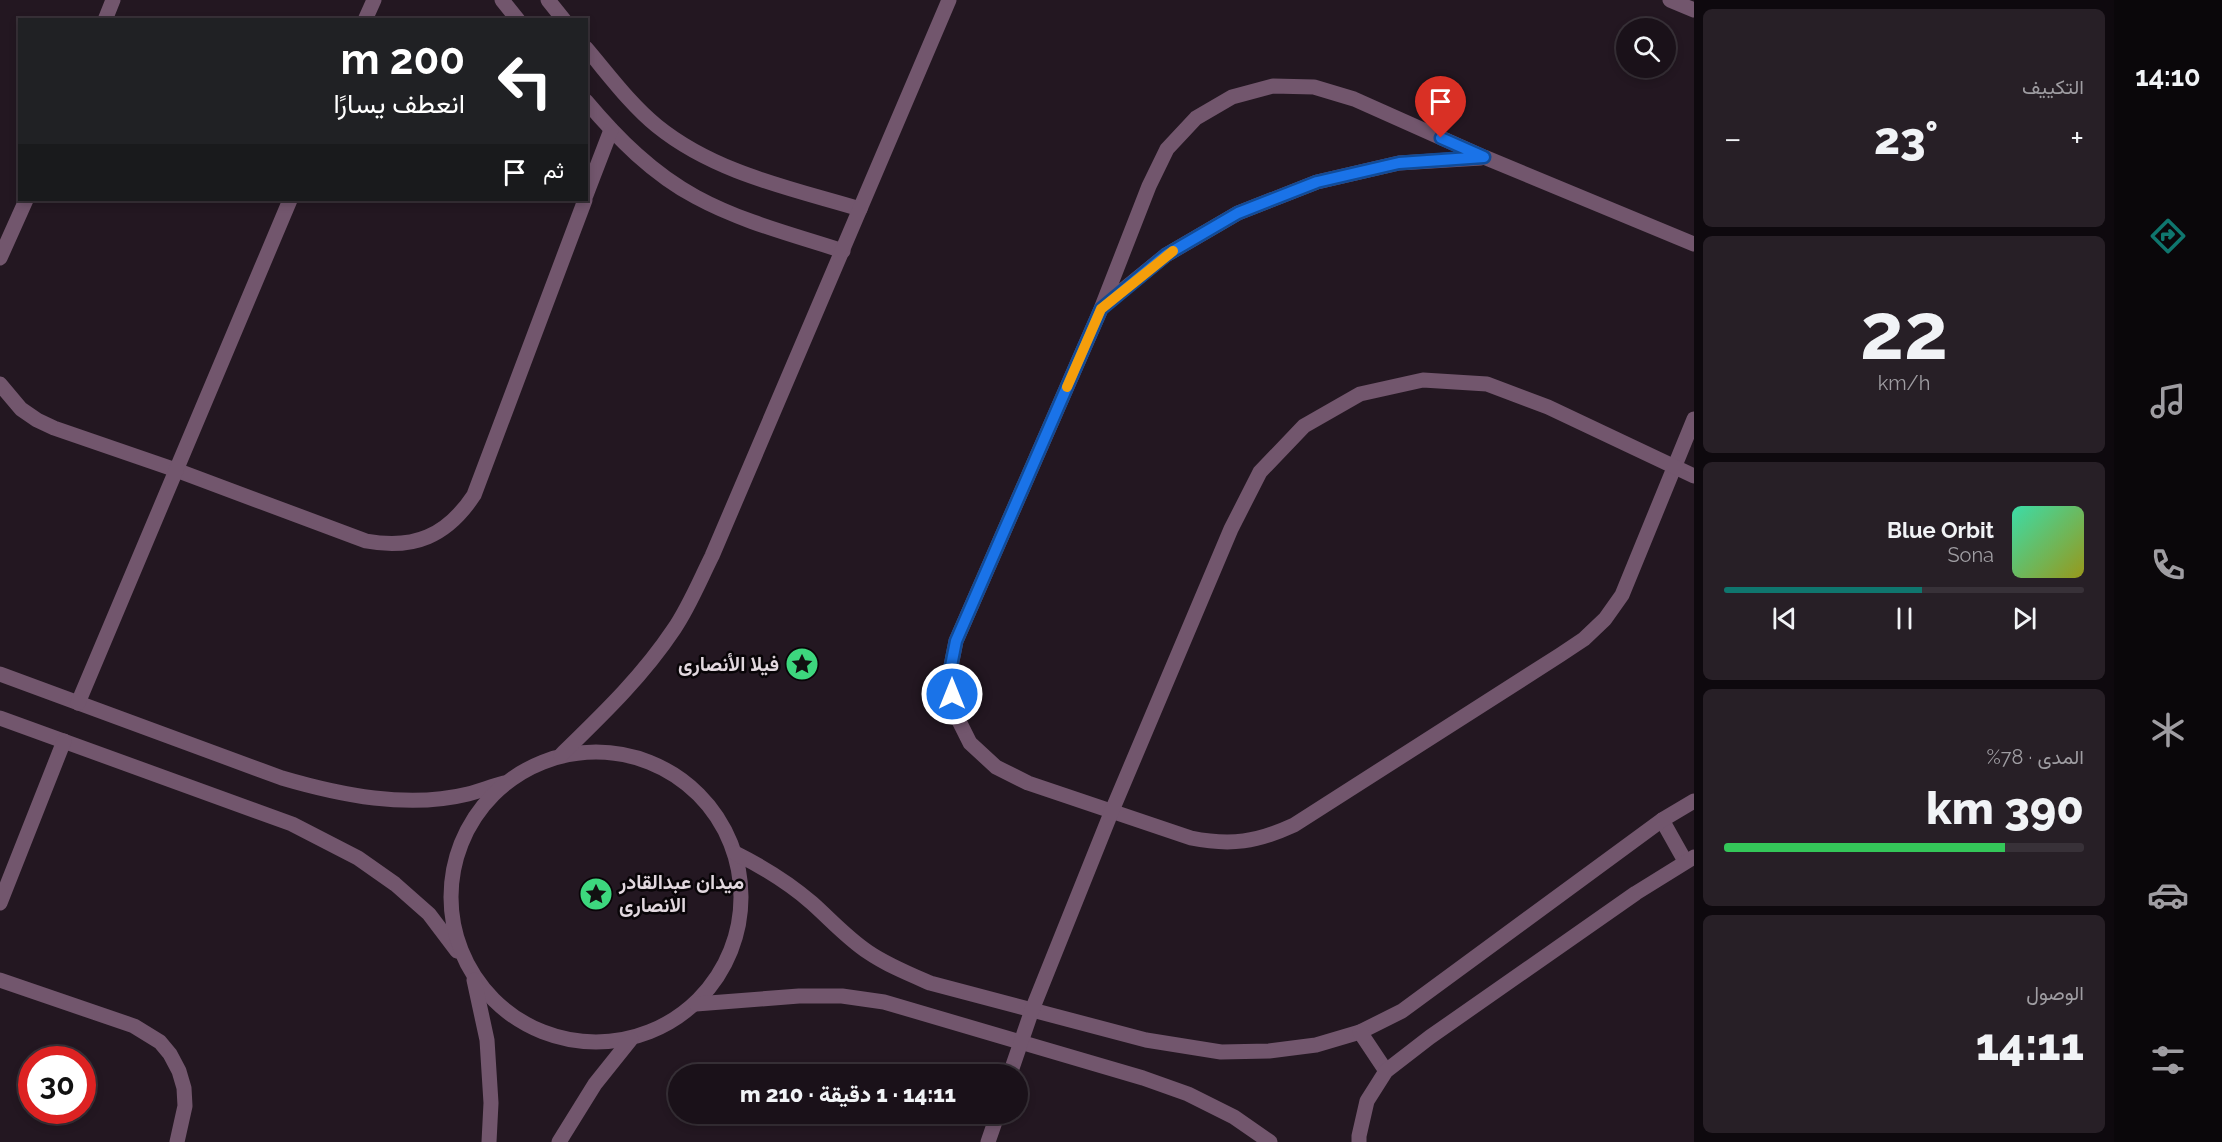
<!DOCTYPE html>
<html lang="ar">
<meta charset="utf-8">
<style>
:root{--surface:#1a1119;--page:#271f26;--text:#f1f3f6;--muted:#9f9da2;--line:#383138;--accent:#0f766e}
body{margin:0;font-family:Raleway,Vazirmatn,sans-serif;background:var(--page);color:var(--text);direction:rtl;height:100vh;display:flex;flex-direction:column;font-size:22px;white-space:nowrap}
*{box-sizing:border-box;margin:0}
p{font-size:20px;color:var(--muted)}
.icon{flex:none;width:33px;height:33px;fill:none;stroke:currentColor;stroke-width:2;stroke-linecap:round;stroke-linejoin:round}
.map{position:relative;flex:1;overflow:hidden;direction:ltr}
.sheet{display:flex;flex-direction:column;gap:9px;padding:9px;background:#0e090e;width:420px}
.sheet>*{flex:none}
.guide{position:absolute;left:18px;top:18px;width:570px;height:183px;border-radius:0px;box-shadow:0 3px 9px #0003,0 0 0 2px var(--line);direction:rtl;background:#202124;color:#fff;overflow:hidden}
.controls{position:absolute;left:1616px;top:18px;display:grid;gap:12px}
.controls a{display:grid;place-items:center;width:60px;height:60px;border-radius:50%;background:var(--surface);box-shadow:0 3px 9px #0003,0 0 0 2px var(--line);font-size:30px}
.speed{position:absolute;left:18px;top:1046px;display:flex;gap:12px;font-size:30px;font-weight:700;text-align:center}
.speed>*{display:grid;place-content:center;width:78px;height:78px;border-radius:50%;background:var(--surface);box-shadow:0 3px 9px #0003,0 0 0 2px var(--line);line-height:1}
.speed .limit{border:9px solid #d22;background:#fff;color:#111}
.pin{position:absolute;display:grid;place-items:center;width:51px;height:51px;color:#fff;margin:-62px -26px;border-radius:50% 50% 50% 0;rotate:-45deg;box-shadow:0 0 6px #0007}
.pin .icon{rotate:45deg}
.me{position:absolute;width:66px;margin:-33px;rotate:0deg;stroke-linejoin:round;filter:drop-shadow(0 0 4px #0008)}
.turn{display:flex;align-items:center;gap:21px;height:126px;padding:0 24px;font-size:27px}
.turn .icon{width:78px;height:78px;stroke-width:2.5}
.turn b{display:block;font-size:42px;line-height:51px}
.then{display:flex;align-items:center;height:57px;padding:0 24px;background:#0003;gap:12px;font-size:22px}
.big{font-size:45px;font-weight:800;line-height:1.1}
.sheet .widget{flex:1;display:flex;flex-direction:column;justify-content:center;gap:9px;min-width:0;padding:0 21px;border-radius:9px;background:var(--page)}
.sheet .dial{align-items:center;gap:0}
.dial b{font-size:78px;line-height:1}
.song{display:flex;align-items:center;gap:18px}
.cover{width:72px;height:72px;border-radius:9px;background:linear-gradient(135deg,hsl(160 70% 55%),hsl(60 70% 35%))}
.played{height:6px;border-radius:3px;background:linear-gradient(90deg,var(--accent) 55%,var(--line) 55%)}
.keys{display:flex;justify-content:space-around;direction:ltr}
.heat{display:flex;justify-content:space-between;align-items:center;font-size:33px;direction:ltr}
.charge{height:9px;border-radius:4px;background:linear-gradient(90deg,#34c759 78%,var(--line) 0)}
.trip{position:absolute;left:668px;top:1064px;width:360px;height:60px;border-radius:30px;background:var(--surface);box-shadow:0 3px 9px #0003,0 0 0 2px var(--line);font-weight:800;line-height:60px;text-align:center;direction:rtl}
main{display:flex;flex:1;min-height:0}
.tabs{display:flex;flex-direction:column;width:108px;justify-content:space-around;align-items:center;background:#0a070a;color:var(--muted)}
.tabs .icon{width:42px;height:42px}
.tabs .active{color:var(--accent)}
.tabs b{font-size:27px;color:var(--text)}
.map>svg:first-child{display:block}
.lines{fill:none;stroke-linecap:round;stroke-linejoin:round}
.street{stroke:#72566d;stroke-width:15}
.route-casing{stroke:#114b97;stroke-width:15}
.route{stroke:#1a73e8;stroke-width:10}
.slow{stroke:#f59e0b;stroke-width:10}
.labels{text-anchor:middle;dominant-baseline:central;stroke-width:5;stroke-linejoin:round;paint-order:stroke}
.poi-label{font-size:20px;font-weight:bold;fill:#e2d8df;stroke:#090508;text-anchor:end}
</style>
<main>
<nav class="tabs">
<b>14:10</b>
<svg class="icon active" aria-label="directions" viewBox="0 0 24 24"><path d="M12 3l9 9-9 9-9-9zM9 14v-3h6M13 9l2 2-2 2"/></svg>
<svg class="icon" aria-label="music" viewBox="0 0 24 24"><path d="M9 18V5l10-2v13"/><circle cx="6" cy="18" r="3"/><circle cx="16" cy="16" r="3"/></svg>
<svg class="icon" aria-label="phone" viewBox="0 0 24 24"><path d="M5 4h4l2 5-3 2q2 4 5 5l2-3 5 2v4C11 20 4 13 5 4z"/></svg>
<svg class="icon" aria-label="climate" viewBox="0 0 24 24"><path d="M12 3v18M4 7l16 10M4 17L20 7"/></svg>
<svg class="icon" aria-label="car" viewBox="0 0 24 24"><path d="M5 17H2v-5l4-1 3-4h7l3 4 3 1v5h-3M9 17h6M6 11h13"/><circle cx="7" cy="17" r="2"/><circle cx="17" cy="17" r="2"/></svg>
<svg class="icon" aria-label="filters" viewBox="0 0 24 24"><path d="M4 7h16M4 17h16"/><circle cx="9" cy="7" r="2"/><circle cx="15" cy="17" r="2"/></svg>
</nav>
<section class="sheet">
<div class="widget"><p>التكييف</p>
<div class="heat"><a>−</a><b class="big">23°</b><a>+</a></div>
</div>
<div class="widget dial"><b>22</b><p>km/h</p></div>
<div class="widget">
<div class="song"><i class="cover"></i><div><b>Blue Orbit</b><p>Sona</p></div></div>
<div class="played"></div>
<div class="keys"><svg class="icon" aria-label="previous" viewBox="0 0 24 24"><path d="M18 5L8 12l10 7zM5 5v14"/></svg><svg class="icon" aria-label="pause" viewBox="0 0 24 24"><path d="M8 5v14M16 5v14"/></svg><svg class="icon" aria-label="next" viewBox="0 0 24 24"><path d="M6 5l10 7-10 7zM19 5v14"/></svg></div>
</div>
<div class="widget"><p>المدى · 78%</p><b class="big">390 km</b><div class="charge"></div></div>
<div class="widget"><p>الوصول</p><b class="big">14:11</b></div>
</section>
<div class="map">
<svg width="1694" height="1142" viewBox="0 0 1694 1142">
<rect width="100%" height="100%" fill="#231721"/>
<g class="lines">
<g class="street">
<polyline points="502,0 518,20"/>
<polyline points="548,0 564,20"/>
<polyline points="1670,0 1694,10"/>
<polyline points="105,20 113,0"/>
<polyline points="365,20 374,0"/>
<path d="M 586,48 C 609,75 630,104 657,126 C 715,173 790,188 860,209"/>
<path d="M 586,101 C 618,139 653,174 696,197 C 742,222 794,235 843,251"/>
<polyline points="586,195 611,130"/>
<path d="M 1694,244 L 1484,157 L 1354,99 L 1314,87 L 1273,86 L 1232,97 L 1196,118 L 1167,149 L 1149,186 L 1101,309 L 956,641 L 949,676 L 954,711 L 970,743 L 996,767 L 1028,783 L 1191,838 C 1231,846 1257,842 1294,825 L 1560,655 L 1584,639 L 1605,619 L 1622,595 L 1694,419"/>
<polyline points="0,258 26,200"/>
<polyline points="1102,307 1166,255 1238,213 1317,182 1399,163 1481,158"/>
<path d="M 0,384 L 21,409 L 37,420 L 54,428 L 176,470 L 366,541 C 414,550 447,536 474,495 L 585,200"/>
<path d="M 0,674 L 282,778 C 340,795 408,809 468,794 C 480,791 492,786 504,783"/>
<polyline points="78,703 290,200"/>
<polyline points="0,718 292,824 358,858 395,884 429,914 457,951"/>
<circle cx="596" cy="897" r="145"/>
<path d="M 561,755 C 602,715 642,677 674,629 C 689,607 700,580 712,556 L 949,0"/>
<polyline points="1662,820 1685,861"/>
<path d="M 735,853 C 763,867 789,883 812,903 C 831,920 847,938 868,952 C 887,965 909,974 930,983 L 1146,1040 L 1221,1052 L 1269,1051 L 1316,1045 L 1360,1032 L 1402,1011 L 1662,820 L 1694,801"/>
<polyline points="0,903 64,741"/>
<polyline points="0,980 134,1026 160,1042 170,1054 179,1071 184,1088 185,1106 177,1142"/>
<polyline points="474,980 487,1040 491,1103 489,1142"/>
<polyline points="696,1004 799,996 842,996 884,1002 1143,1078 1188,1094 1234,1117 1270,1142"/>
<polyline points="1360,1032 1386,1071"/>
<polyline points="1010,1074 1032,1010 1111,813 1231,529 1260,472 1304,426 1360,394 1423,380 1487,384 1548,407 1694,476"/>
<polyline points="559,1142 595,1084 631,1039"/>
<polyline points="988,1142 998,1113"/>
<polyline points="1359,1142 1359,1136 1367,1101 1386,1071 1430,1037 1636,893 1694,857"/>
</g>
</g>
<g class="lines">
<g class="route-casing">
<polyline id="route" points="952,694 949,676 956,641 1101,309 1166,255 1238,213 1317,182 1399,163 1484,157 1441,138"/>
</g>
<use href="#route" class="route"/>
<polyline class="slow" points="1067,387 1101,309 1173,251"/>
</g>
<defs>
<g id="sight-disc" transform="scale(1.725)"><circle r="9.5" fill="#3dd77e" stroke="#090508"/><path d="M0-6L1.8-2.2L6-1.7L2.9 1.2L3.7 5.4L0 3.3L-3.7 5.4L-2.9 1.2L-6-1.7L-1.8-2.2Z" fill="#111"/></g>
</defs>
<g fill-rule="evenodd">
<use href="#sight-disc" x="802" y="664"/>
<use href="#sight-disc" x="596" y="894"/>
</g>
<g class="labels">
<g class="poi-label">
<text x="779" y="664">فيلا الأنصارى</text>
<text x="619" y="882" text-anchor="start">ميدان عبدالقادر<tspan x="619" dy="23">الانصارى</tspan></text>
</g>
</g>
</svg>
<div class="controls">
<a><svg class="icon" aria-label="search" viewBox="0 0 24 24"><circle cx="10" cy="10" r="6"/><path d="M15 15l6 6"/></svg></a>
</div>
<div class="speed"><div class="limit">30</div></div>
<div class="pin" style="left:1441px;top:138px;background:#d93025"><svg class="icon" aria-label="arrive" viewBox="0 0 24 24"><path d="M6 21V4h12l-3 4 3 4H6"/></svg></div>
<svg class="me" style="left:952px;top:694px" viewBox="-20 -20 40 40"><circle r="17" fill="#1a73e8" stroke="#fff" stroke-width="3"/><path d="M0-11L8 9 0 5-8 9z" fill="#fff"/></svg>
<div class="trip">14:11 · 1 دقيقة · 210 m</div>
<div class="guide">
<div class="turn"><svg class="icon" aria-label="left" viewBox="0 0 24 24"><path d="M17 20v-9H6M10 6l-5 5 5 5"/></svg><div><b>200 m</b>انعطف يسارًا</div></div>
<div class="then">ثم<svg class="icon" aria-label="arrive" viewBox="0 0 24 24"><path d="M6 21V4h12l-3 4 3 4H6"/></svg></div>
</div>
</div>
</main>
